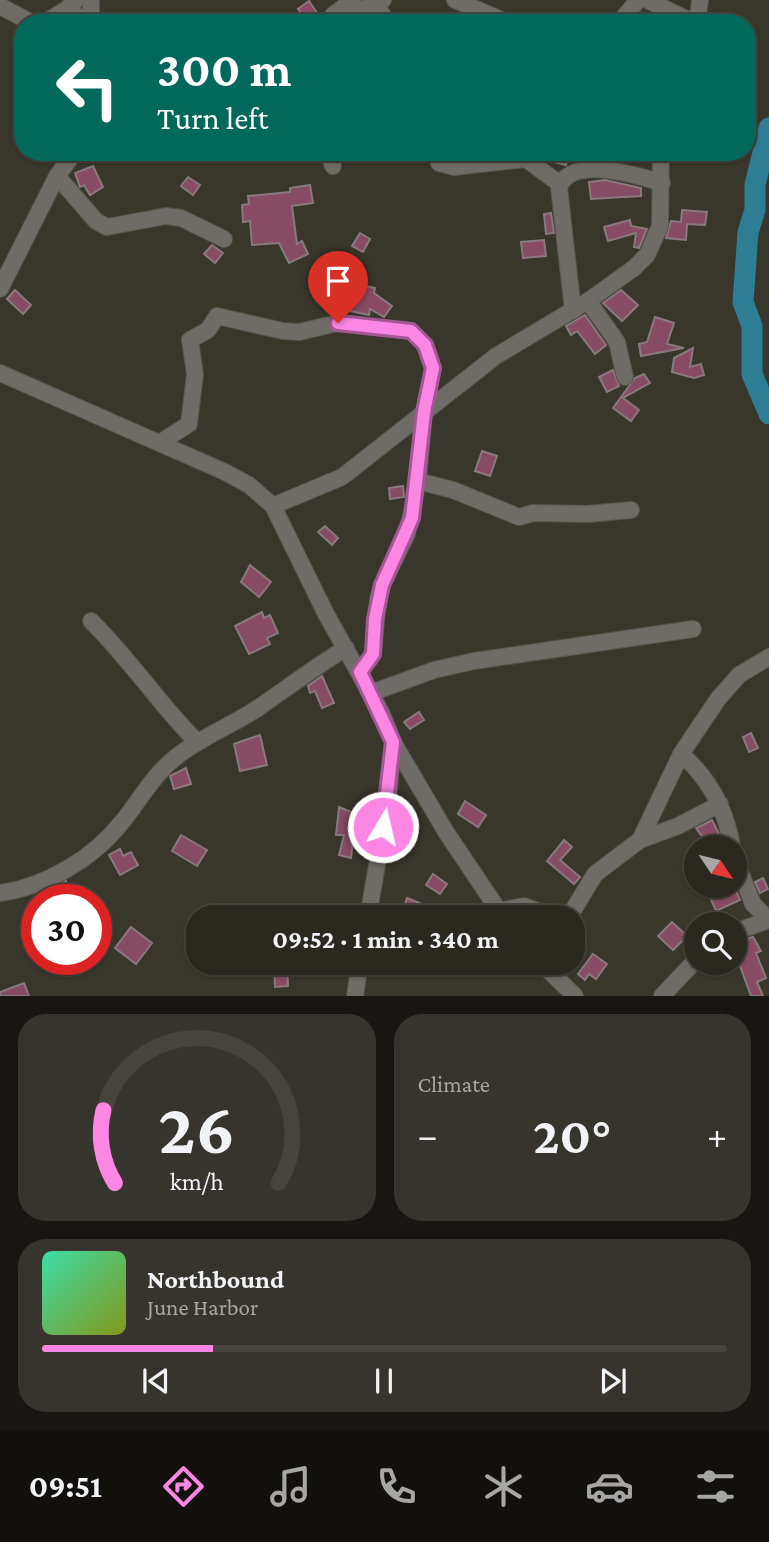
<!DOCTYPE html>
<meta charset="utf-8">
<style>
:root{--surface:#2b2820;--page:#37342d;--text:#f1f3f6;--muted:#a6a6a5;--line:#47443e;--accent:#fb86e4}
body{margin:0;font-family:"Crimson Pro",serif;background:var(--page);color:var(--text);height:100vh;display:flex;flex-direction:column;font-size:26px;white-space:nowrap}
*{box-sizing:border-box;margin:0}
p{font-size:23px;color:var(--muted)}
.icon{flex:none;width:38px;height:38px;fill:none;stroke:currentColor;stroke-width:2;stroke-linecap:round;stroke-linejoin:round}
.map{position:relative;height:996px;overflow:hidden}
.drawer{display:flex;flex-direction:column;gap:18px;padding:18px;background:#181612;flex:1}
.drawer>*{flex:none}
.guide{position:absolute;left:14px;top:14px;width:742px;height:147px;border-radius:28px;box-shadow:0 2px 5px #0004,0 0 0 2px var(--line);background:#00695c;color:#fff;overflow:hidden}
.needle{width:46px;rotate:125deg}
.tools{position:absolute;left:684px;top:835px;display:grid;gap:14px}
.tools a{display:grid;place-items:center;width:63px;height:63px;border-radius:50%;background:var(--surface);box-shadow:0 2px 5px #0004,0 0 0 2px var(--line);font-size:35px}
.speed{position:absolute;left:21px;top:884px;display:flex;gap:14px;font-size:35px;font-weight:700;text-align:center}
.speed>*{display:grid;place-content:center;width:91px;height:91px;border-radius:50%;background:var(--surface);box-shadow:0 2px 5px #0004,0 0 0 2px var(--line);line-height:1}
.speed .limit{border:10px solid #d22;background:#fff;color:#111}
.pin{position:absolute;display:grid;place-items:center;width:60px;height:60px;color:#fff;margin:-72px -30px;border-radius:50% 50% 50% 0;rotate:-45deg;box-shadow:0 0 7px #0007}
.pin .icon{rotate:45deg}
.me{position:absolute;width:77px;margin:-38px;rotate:9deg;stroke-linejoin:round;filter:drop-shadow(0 0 5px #0008)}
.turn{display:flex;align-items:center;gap:24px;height:147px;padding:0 28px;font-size:32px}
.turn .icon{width:91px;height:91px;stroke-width:2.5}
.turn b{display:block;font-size:49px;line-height:60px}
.big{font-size:52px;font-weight:700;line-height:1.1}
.drawer .card{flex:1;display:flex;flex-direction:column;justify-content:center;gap:10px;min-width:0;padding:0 24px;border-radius:28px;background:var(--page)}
.drawer .dial{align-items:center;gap:0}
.dial svg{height:182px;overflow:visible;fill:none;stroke:var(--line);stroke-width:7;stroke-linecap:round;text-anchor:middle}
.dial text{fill:var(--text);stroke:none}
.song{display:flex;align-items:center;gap:21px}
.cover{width:84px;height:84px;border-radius:10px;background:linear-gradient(135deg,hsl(160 70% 55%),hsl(70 70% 35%))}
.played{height:7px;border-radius:4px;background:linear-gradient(90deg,var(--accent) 25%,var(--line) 25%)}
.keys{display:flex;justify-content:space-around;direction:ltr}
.heat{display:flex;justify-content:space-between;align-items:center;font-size:38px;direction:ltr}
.drawer .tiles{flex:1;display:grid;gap:18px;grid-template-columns:1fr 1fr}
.card:last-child{grid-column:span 2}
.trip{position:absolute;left:186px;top:905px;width:399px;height:70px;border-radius:28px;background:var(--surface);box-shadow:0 2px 5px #0004,0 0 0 2px var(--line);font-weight:700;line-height:70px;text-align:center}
.tabs{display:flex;height:112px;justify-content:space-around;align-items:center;background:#11100d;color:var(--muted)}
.tabs .icon{width:49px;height:49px}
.tabs .selected{color:var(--accent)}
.tabs b{font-size:32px;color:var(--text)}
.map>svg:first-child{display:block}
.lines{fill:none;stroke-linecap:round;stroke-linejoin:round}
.river{stroke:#2d7e95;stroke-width:21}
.building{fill:#874c64;stroke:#87797e;stroke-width:2}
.minor-casing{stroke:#57554a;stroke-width:18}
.minor{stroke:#6f6b67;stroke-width:16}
.route-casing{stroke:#a35794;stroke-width:18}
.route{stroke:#fb86e4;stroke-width:12}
</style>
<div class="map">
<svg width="769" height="996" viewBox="0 0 769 996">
<rect width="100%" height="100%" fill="#39362b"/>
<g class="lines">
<polyline class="river" points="769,128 755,185 755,210 748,232 743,302 752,326 752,374 769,414"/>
</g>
<g class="building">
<polygon points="309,1 317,13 307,21 298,9"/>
<polygon points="556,152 570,152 566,165 554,162"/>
<polygon points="93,166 103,187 90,195 84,185 80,187 75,173"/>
<polygon points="188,177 200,185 193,195 181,186"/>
<polygon points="605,180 641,188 641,196 591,199 589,182"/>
<polygon points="310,185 313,203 292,206 297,244 302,241 308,254 289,263 279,243 252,245 250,221 243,222 242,205 249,204 248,196 290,192 290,188"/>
<polygon points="682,210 707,212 705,225 687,224 686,240 666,238 671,221 681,222"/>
<polygon points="551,213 554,233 546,234 544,214"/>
<polygon points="630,220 631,226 647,229 639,248 634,247 636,233 608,241 604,227"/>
<polygon points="360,233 370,239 363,252 352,246"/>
<polygon points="544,240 546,256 523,258 521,242"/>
<polygon points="212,245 223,253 215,263 204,254"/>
<polygon points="351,283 375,288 374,293 392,306 384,317 370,309 369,315 345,310"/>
<polygon points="15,290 31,305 23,314 7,299"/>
<polygon points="621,290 638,305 622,321 603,303"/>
<polygon points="585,315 606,345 595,354 577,331 571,335 566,326"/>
<polygon points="655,317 674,323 667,344 684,348 641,356 639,344 647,342"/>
<polygon points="693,348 690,367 701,364 704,375 694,378 672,372 674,358"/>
<polygon points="613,370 619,386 607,392 599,377"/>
<polygon points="644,374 650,383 623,398 639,410 631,421 613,408 635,378"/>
<polygon points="482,451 497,456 490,476 475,471"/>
<polygon points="403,486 404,497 390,499 389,488"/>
<polygon points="325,526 338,538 332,545 318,532"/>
<polygon points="250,565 271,582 259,597 241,582"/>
<polygon points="262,612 264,618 270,615 278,633 267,638 270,644 249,654 235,626"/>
<polygon points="322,676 334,703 322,708 315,691 310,693 308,686"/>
<polygon points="419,712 424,720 410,729 404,722"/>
<polygon points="751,733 758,748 749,752 743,737"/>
<polygon points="260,735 267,765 240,771 234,744"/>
<polygon points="186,768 191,784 174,789 170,776"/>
<polygon points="465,801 486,815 478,827 458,814"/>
<polygon points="339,807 356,814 351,858 339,855 344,835 336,835"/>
<polygon points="712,820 719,834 707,843 696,828"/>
<polygon points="181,835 207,850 197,866 172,851"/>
<polygon points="564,840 572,847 560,860 580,877 574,884 547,861"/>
<polygon points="120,849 123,856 131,852 138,865 120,875 109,855"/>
<polygon points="433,874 447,884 440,894 426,885"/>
<polygon points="763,878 768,889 760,893 755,882"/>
<polygon points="66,881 67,892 56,893 58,900 48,900 45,891"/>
<polygon points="734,886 740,900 716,911 709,895"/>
<polygon points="407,898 420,903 415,917 402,914"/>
<polygon points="672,922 687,936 673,950 658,936"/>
<polygon points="131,927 152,943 136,964 115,948"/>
<polygon points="753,937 761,951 756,953 766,978 757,982 763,996 751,996 735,952 735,942"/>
<polygon points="593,954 607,964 596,979 589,974 585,980 578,974"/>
<polygon points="274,963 287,963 288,986 275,987"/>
<polygon points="24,983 29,996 0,996 0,992"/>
</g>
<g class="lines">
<g class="minor-casing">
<g id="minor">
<polyline points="91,0 91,23"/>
<polyline points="374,0 387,23"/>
<polyline points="455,0 509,23"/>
<polyline points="647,0 695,23"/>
<polyline points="0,6 32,23"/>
<polyline points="67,9 88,23"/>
<polyline points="333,15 353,0"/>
<polyline points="44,23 67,9 76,0"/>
<polyline points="335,23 383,0"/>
<polyline points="619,23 638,0"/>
<polyline points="697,23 700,0"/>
<polyline points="328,152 333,166"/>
<polyline points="435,152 439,163 454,167 526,159 560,184"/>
<polyline points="57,176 96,221 107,227 166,216 181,218 224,239"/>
<polyline points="0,289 57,176 75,152"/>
<polyline points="588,301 617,342 625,377"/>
<path d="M 573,311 L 559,187 C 572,155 637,175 662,183"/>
<polyline points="0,373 225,472 249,485 273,506 326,614 382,714 393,742 388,802 368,917"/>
<polyline points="161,442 189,424 195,374 190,340 208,330 217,316 283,331 299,332 338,323 411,331 425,345 433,368 424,412 418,481 407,534 382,585 378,599 373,654 360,672"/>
<polyline points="418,481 453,490 519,517 533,513 588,514 631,510"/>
<polyline points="273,506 342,477 496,356 588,301 634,268 647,255 660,226 661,152"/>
<path d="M 91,621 C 130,659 159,704 197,742"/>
<polyline points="371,693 434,670 474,661 693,629"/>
<polyline points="393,742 446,832 503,917"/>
<path d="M 681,754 C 710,779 726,809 732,847"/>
<polyline points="640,840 678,826 720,804"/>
<polyline points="735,859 753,904 769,920"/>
<path d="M 0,893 C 45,887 94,858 122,822 C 140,800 153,775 176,757 C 201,737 231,726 258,708 C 287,688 315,667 346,648"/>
<polyline points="499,911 524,906 553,917"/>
<polyline points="569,917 595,874 640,840 681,754 718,699 739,675 769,657"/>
<polyline points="735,932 769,920"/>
<polyline points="540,962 575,996"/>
<polyline points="355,996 360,962"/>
<polyline points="662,996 696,960"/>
</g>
</g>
<use href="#minor" class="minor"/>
</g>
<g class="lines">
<g class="route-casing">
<polyline id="route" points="338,323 411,331 425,345 433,368 424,412 412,518 382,585 375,619 373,654 360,672 393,742 383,827"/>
</g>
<use href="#route" class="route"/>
</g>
</svg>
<div class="tools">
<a><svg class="needle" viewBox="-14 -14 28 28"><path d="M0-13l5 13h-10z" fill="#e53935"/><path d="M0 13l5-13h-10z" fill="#a6a6a5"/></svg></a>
<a><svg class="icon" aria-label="search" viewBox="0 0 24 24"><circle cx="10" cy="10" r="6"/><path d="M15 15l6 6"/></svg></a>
</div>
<div class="speed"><div class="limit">30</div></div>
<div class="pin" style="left:338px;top:323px;background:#d93025"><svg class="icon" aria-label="arrive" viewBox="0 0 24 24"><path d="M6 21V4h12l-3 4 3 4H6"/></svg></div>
<svg class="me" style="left:383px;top:827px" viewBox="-20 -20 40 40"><circle r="17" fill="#fb86e4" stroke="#fff" stroke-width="3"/><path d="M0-11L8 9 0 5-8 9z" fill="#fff"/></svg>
<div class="trip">09:52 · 1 min · 340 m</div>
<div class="guide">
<div class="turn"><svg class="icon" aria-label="left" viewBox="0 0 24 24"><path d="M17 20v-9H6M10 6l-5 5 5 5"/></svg><div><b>300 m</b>Turn left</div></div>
</div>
</div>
<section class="drawer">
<div class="tiles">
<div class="card dial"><svg viewBox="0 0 100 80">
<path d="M14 69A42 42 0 1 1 86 69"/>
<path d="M14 69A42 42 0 0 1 9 37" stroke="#fb86e4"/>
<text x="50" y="56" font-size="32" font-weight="700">26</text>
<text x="50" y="72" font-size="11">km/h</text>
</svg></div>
<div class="card"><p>Climate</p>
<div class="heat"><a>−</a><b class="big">20°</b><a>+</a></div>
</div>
<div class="card">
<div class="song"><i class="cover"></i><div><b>Northbound</b><p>June Harbor</p></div></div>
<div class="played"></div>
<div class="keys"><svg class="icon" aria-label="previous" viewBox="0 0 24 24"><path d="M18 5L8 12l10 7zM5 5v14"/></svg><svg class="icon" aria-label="pause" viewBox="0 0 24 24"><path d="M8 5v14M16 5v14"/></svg><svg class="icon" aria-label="next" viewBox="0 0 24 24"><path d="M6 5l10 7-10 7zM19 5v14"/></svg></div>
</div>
</div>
</section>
<nav class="tabs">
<b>09:51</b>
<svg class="icon selected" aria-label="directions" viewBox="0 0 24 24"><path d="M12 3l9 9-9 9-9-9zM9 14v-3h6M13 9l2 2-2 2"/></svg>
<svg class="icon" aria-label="music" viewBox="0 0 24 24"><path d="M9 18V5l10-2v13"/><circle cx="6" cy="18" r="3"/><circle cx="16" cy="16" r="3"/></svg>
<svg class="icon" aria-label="phone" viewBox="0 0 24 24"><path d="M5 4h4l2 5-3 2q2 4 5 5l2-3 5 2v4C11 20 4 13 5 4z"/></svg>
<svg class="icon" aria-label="climate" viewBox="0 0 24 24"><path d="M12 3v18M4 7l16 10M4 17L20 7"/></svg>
<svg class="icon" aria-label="car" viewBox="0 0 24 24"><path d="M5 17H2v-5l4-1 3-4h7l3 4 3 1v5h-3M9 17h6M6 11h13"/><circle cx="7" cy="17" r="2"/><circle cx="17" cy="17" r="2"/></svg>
<svg class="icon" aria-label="filters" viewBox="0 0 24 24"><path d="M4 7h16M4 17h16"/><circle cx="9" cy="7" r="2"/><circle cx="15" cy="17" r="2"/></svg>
</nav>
